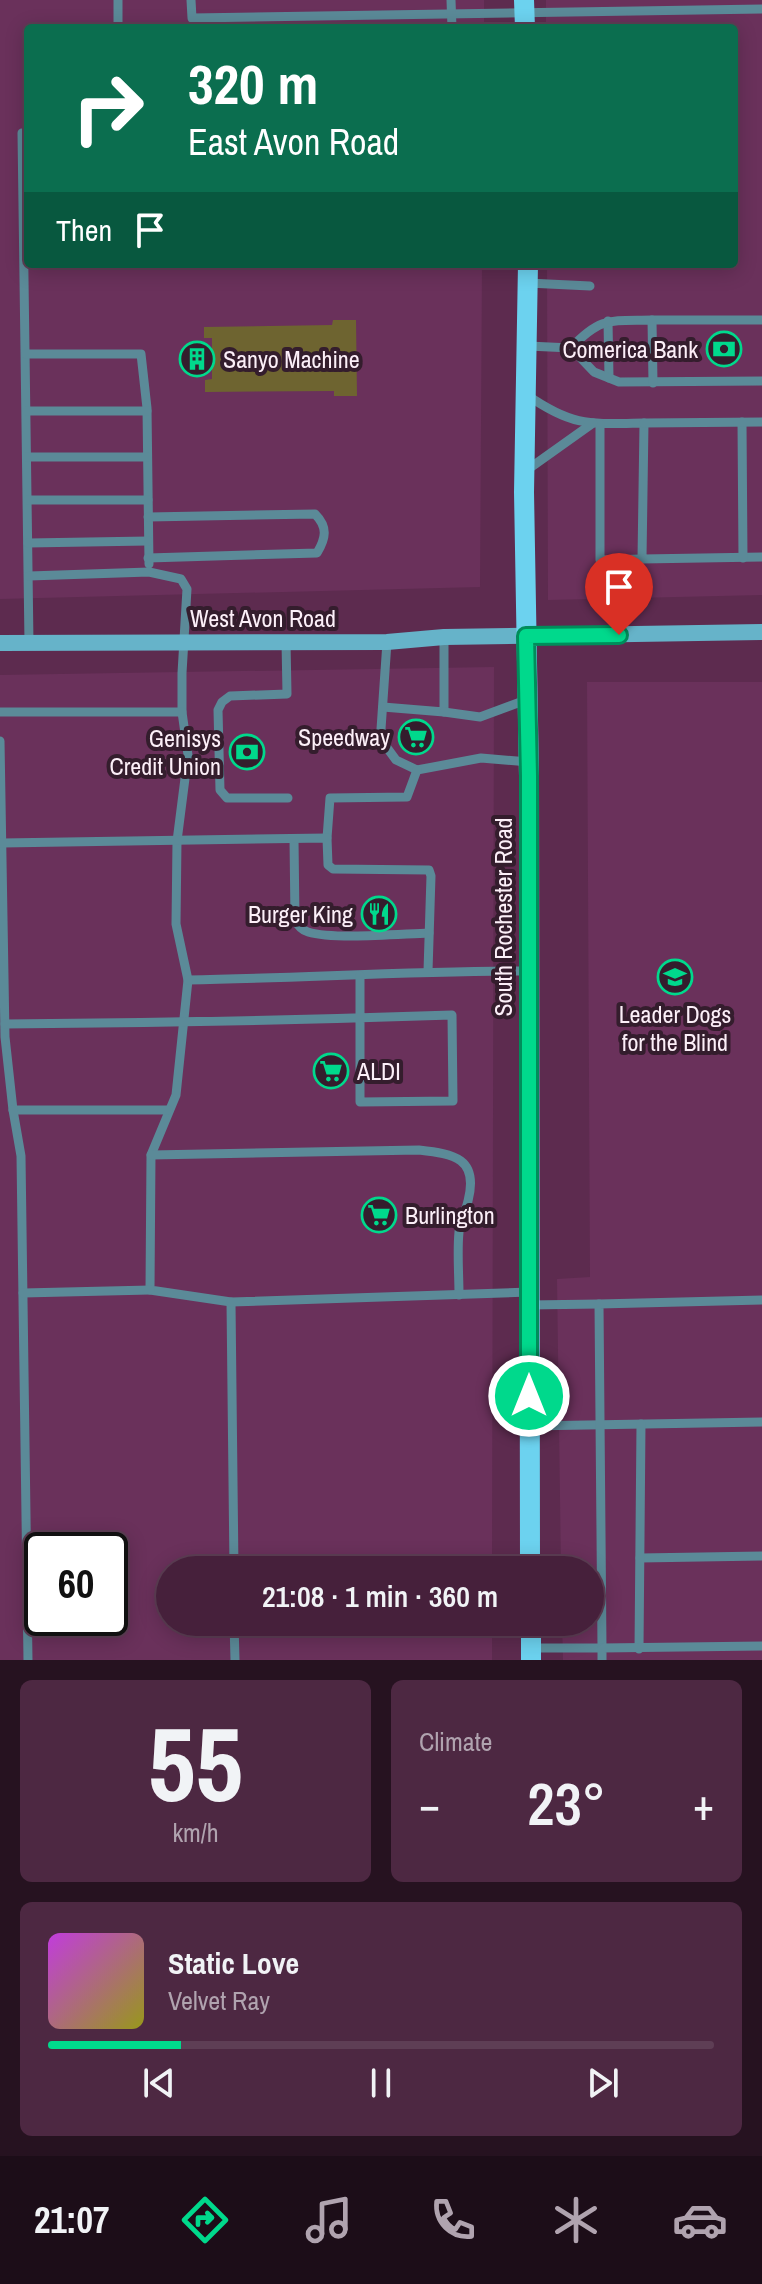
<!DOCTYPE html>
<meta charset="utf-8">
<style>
:root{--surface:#46203b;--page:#4d2842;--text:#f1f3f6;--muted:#b0a3af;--line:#5e3e55;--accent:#00d98c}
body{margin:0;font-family:"Archivo Narrow",sans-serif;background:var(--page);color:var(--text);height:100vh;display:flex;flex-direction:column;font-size:30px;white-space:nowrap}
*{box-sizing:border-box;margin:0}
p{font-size:26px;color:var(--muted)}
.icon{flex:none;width:44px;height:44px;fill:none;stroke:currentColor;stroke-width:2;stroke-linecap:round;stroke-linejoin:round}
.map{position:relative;height:1660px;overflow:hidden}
.sheet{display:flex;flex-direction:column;gap:20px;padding:20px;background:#261220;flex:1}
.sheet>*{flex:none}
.top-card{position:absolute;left:24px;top:24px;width:714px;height:244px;border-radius:8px;box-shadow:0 4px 20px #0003,0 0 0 2px var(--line);background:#0b6e4f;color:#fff;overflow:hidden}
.speed{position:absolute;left:24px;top:1532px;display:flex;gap:16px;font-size:40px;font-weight:700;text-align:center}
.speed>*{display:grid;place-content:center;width:104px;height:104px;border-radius:50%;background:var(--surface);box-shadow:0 4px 20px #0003,0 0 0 2px var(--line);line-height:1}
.speed .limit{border:4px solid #111;border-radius:12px;background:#fff;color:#111}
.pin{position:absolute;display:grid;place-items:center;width:68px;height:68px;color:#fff;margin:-82px -34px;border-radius:50% 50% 50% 0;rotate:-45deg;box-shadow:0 0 8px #0007}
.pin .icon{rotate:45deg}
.me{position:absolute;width:88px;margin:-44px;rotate:0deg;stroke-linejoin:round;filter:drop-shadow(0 0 6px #0008)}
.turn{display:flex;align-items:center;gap:28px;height:168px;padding:0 32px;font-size:36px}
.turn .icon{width:104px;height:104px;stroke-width:2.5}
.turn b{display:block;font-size:56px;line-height:68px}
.then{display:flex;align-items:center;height:76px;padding:0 32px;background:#0003;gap:16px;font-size:30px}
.big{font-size:60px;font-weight:600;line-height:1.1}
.sheet .card{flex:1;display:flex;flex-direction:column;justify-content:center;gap:12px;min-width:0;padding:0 28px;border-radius:12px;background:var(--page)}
.sheet .dial{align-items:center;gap:0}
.dial b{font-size:104px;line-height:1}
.song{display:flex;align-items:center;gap:24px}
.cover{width:96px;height:96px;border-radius:12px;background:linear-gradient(135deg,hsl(290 70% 55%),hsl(60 70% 35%))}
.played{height:8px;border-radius:4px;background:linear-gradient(90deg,var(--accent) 20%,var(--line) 20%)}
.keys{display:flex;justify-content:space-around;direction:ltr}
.heat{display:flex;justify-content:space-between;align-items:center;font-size:44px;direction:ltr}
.sheet .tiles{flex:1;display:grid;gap:20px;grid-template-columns:1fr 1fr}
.card:last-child{grid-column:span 2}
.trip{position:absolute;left:156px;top:1556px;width:448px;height:80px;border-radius:40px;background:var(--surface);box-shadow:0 4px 20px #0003,0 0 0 2px var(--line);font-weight:600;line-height:80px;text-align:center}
.menu{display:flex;height:128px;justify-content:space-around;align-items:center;background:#1c0d18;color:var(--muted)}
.menu .icon{width:56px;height:56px}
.menu .active{color:var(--accent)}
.menu b{font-size:36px;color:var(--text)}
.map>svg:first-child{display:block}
.built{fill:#6a315b;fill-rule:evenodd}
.green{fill:#6e6430}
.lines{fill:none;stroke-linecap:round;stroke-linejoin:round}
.service{stroke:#5b8a98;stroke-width:9}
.secondary{stroke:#66b3c9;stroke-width:16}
.primary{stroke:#6cd2ef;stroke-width:20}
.route-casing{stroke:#008d5b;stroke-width:20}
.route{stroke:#00d98c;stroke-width:14}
.labels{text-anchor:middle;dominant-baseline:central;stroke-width:8;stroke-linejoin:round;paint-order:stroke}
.poi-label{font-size:24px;fill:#fceff8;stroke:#341d2d;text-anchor:end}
.street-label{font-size:24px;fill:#fceff8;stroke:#341d2d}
</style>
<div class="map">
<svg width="762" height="1660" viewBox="0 0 762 1660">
<rect width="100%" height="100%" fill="#5d2b4f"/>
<g class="built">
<polygon points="0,0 484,0 484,28 28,28 28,264 482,264 480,587 0,599"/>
<polygon points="546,0 762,0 762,595 548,600 547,264 734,264 734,28 546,28"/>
<path d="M 494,667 L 492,1570 L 170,1570 L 170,1622 L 492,1622 L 492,1660 L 0,1660 L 0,675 ZM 42,1550 L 110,1550 L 110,1618 L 42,1618 Z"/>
<polygon points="587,682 762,682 762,1660 563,1660 562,1622 590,1622 590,1570 561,1570 557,1279 590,1277"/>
</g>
<polygon class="green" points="333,320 356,320 357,396 334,396 334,391 205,392 205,380 212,379 212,338 204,338 204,327 332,325"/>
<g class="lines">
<g class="service">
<polyline points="118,0 118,28"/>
<polyline points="191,0 192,18 762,9"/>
<polyline points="451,0 452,28"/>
<polyline points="22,133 29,643"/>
<polyline points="528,283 590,286"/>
<polyline points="652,320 762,320"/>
<polyline points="608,321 609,378"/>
<polyline points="528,346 571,348 594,372 619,382 762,381"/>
<path d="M 571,348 C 601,316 611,321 652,320 L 653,383"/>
<polyline points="26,354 141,354 147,408 149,564"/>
<path d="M 527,395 C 573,427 590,424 644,423 L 642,559 L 762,557"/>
<polyline points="27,411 147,411"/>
<polyline points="742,422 743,558"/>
<polyline points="644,423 762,422"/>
<polyline points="600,424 600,560 642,559"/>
<polyline points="27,457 147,457"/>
<polyline points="527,470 593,423"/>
<polyline points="28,500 148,500"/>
<path d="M 148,517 L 315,514 C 328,527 326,538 317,553 L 148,558"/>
<polyline points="28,543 148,541"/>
<polyline points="29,576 149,572 181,579 187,589 182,673 182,712 188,755 177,841 176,924 188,980 176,1095 151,1155 150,1290 231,1302 234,1570"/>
<polyline points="286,642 287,694 230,696 222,702 218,710 220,790 227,798 288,798"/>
<polyline points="387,642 381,729 385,745 396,760 417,770 481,758 529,762"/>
<polyline points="383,707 444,712 444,637"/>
<polyline points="0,712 182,712"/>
<polyline points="444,712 480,717 526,700"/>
<polyline points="0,741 5,1037 13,1110 168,1110"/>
<polyline points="327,838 330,798 407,797 417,770"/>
<path d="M 294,839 L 295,920 C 298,926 301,930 308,932 C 334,940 399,934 429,933"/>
<polyline points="2,843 327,838 328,865 333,869 429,870 431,876 428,971"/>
<path d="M 188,980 C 302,978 415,971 529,971"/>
<path d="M 5,1024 C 154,1023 303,1020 452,1015 L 453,1101 L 360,1102 L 360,976"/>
<polyline points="13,1110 21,1156 28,1660"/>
<path d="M 151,1155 L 419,1150 C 454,1154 479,1158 468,1201 C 466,1211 460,1221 459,1232 C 457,1252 459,1274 459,1295"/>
<polyline points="23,1293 150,1290"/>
<polyline points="231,1302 529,1292"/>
<polyline points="529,1305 599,1304"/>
<polyline points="529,1426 762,1422"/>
<polyline points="640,1558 762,1556"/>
<polyline points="234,1622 235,1660"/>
<polyline points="531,1648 602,1648 599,1304 762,1300"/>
<polyline points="639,1649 641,1424"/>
<polyline points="602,1660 602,1648 762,1646"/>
</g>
<polyline class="secondary" points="0,643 387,642 444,637 762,632"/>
<g class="primary">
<polyline points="524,0 525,28"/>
<polyline points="528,264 524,492 529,776 530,1570"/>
<polyline points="531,1622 531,1660"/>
</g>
</g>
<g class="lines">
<g class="route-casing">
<polyline id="route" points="529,1396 529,776 526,636 619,635"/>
</g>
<use href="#route" class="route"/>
</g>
<defs>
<g id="bank-ring" transform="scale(1.8)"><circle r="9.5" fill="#341d2d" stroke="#00d98c" stroke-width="1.5"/><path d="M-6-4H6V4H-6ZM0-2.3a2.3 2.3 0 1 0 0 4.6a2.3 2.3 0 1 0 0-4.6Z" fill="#00d98c"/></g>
<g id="building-ring" transform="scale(1.8)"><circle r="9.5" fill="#341d2d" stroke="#00d98c" stroke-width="1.5"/><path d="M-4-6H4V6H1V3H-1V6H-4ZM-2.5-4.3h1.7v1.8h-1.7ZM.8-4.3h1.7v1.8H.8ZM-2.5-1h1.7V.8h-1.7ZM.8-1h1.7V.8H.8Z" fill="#00d98c"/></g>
<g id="supermarket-ring" transform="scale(1.8)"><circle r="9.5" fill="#341d2d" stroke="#00d98c" stroke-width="1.5"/><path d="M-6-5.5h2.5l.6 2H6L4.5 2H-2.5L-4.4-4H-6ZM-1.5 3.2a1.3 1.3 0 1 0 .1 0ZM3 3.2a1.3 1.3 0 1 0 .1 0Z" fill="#00d98c"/></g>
<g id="restaurant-ring" transform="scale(1.8)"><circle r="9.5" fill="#341d2d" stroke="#00d98c" stroke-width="1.5"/><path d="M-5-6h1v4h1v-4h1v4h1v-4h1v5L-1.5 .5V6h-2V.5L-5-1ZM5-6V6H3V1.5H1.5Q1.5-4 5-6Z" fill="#00d98c"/></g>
<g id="school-ring" transform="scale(1.8)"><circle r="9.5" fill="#341d2d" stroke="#00d98c" stroke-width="1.5"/><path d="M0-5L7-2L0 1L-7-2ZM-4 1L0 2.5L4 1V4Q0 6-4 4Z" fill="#00d98c"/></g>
</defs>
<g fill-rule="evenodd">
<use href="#bank-ring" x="724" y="349"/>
<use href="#building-ring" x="197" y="359"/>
<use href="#supermarket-ring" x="416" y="737"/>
<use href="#bank-ring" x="247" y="752"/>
<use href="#restaurant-ring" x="379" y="914"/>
<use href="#school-ring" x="675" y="977"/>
<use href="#supermarket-ring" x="331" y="1071"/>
<use href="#supermarket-ring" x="379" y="1215"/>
</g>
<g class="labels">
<g class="poi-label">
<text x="698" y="349">Comerica Bank</text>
<text x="223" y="359" text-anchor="start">Sanyo Machine</text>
<text x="390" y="737">Speedway</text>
<text x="221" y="738">Genisys<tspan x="221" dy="28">Credit Union</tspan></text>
<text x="353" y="914">Burger King</text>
<text x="675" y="1014" text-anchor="middle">Leader Dogs<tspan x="675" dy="28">for the Blind</tspan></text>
<text x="357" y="1071" text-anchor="start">ALDI</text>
<text x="405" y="1215" text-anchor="start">Burlington</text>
</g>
<g class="street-label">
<text x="263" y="618">West Avon Road</text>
<text transform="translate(503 917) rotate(-90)">South Rochester Road</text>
</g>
</g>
</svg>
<div class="speed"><div class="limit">60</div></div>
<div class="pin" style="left:619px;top:635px;background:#d93025"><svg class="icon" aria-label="arrive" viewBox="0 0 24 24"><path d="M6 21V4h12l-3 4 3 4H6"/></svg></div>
<svg class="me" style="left:529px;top:1396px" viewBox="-20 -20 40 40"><circle r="17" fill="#00d98c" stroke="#fff" stroke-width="3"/><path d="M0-11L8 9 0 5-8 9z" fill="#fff"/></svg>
<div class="trip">21:08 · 1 min · 360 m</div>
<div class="top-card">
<div class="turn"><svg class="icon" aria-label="right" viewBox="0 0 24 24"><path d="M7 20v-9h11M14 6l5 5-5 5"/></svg><div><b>320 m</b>East Avon Road</div></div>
<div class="then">Then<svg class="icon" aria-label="arrive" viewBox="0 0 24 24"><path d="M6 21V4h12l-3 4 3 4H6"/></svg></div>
</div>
</div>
<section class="sheet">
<div class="tiles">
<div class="card dial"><b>55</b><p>km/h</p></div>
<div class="card"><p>Climate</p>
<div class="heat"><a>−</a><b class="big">23°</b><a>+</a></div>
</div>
<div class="card">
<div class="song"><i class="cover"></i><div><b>Static Love</b><p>Velvet Ray</p></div></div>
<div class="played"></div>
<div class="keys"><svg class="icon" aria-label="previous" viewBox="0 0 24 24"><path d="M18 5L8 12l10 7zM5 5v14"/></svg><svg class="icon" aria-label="pause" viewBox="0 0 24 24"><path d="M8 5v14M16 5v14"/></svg><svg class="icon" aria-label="next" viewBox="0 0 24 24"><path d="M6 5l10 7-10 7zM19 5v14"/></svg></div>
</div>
</div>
</section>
<nav class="menu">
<b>21:07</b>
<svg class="icon active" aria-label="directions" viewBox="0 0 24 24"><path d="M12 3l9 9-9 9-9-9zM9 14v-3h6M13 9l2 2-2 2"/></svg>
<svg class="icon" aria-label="music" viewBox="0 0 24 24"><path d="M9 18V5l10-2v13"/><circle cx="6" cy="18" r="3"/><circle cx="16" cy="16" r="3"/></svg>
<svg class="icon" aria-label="phone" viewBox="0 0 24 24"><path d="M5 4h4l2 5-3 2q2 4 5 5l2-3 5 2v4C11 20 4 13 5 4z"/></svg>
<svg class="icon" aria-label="climate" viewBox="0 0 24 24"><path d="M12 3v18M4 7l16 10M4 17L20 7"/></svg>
<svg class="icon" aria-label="car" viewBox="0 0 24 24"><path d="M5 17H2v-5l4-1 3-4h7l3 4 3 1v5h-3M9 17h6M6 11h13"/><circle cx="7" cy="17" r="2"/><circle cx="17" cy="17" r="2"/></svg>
</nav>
